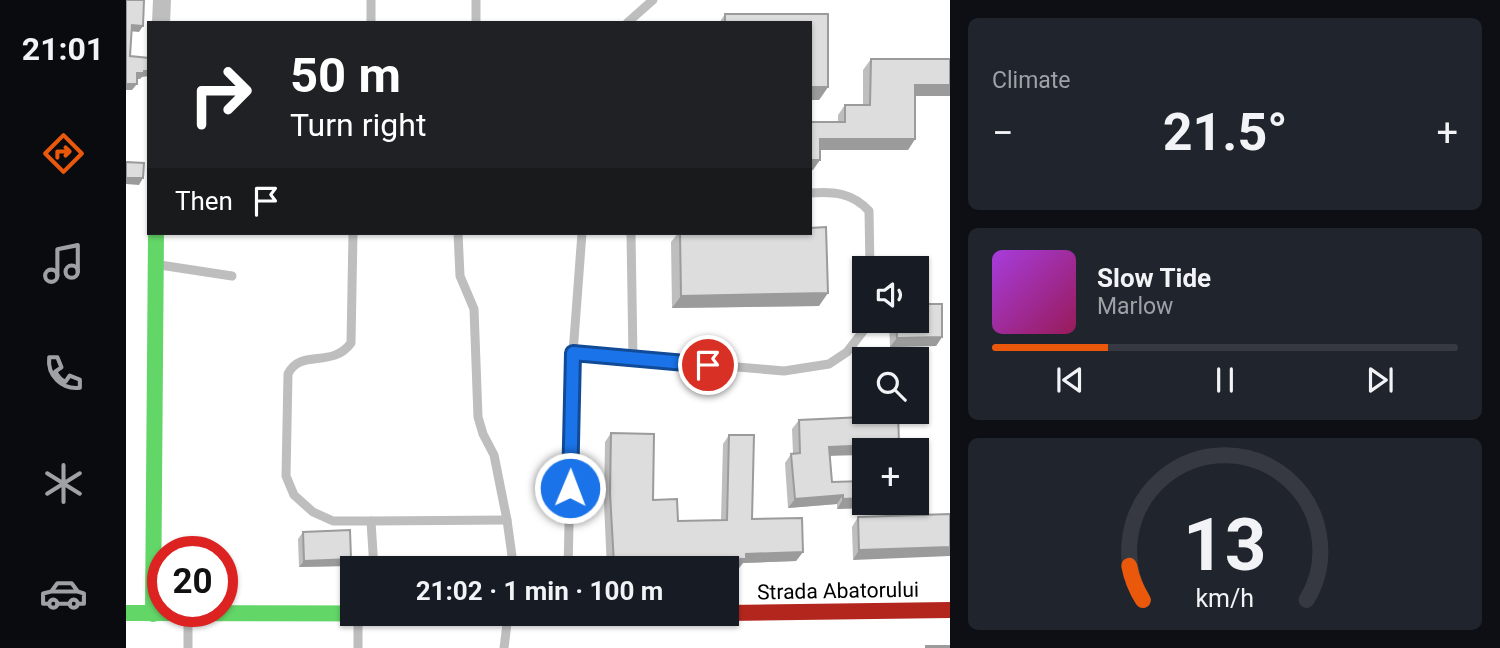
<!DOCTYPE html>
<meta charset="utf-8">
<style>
:root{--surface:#171b24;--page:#20242c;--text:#f1f3f6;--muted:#9ea1a6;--line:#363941;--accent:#ea580c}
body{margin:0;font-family:Roboto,sans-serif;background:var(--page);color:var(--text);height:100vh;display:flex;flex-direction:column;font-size:26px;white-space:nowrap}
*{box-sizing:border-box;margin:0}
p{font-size:23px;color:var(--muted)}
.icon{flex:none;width:38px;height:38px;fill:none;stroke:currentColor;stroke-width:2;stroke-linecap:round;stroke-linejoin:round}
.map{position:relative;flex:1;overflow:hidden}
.drawer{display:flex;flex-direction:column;gap:18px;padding:18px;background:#0d0f14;width:550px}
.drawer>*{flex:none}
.guide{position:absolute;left:21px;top:21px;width:665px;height:214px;border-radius:0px;box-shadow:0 2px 5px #0004;background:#202124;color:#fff;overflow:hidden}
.buttons{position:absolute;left:726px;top:256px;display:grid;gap:14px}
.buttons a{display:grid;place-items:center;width:77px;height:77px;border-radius:0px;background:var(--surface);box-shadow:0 2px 5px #0004;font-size:35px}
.speed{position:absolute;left:21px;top:536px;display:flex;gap:14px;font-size:35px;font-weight:700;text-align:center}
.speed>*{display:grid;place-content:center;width:91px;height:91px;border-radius:50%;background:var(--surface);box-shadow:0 2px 5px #0004;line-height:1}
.speed .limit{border:10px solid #d22;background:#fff;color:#111}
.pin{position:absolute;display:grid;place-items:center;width:60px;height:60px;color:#fff;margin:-30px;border:4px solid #fff;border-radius:50%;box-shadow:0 2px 7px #0007}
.me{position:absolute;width:77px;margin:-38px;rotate:1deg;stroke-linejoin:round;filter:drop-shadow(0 0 5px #0008)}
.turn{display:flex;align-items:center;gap:24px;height:147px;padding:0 28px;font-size:32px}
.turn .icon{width:91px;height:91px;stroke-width:2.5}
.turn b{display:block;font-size:49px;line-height:60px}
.then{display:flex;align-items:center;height:66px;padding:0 28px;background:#0003;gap:14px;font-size:26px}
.big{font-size:52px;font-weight:700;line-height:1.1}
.drawer .card{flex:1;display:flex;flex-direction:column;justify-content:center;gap:10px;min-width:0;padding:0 24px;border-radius:10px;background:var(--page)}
.drawer .dial{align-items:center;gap:0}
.dial svg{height:182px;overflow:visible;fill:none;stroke:var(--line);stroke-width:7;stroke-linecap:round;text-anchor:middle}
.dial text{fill:var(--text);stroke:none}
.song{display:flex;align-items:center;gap:21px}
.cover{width:84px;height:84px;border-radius:10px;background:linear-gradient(135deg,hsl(280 70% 55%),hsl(330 70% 35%))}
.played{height:7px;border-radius:4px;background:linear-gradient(90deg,var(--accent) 25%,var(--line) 25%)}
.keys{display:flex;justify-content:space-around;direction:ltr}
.heat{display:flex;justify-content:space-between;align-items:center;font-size:38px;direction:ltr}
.trip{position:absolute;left:214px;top:556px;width:399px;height:70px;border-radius:0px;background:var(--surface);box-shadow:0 2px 5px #0004;font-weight:700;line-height:70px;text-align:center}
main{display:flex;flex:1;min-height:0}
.tabs{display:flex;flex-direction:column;width:126px;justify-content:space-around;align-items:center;background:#090b0e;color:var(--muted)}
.tabs .icon{width:49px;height:49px}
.tabs .active{color:var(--accent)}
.tabs b{font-size:32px;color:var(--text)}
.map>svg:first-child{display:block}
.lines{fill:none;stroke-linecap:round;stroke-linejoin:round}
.lane{stroke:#bebebe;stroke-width:9}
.street{stroke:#bebebe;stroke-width:18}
.fast{stroke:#63d668;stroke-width:16}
.jam{stroke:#b3261e;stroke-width:16}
.wall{fill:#bebebe}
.shaded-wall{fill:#9b9b9b}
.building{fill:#ddd;stroke:#9b9b9b;stroke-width:2}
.route-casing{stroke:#114b97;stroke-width:18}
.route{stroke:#1a73e8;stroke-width:12}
.labels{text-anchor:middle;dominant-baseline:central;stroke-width:6;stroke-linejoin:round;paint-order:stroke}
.street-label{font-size:21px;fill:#000;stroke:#fff}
</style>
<main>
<nav class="tabs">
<b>21:01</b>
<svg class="icon active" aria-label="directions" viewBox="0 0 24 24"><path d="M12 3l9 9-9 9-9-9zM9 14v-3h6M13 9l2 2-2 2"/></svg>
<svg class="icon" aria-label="music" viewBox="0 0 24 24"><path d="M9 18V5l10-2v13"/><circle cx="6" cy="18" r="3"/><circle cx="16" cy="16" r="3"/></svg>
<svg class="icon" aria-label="phone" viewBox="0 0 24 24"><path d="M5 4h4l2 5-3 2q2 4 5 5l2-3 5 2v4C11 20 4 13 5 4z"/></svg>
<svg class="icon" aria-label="climate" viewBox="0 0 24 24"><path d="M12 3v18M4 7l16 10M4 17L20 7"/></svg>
<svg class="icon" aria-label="car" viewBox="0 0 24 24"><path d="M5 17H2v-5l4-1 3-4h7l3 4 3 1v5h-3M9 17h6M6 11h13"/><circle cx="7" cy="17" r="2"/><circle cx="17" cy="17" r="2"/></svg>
</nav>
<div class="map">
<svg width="825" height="648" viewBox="0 0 825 648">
<rect width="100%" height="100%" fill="#fff"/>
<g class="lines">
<g class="lane">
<polyline points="350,0 350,23"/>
<polyline points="245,23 245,0"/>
<polyline points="501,23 527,0"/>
<path d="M 684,193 C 707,191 727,193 743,211 L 744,268"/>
<path d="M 227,233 L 225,343 C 206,369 174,348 162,374 L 160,476 L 168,495 L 187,512 L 207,521 L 245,521"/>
<polyline points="332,233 334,276 348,309 352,417 357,434 368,455 381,520 386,556 385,569"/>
<polyline points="505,233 507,358"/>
<polyline points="34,265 106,276"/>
<polyline points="447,353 658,371 703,364 721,352 738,330 742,320"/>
<polyline points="248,569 245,521 381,520"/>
<polyline points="442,569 447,353 456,233"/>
<polyline points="232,617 232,648"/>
<polyline points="62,648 62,616"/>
<polyline points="378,648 382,615"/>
</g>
<polyline class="street" points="35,23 36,0"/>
<g class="fast">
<polyline points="0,613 530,614"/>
<polyline points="27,614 30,233"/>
</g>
<polyline class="jam" points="600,613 825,610"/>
</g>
<g class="wall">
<polygon points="599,14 702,14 702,87 693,100 684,100 684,23 593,23"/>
<polygon points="745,59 824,59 824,96 789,96 789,139 782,150 694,150 687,170 684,170 684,122 712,122 712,115 719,105 737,105 737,70"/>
<polygon points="552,233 684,233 693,306 546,308 545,242"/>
<polygon points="763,320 791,320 816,337 810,346 764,347"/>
<polygon points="736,386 773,444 769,450 738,450 704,456 706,482 736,508 711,509 711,504 662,508 659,463 665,454 667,453 666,429 673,420 730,417 729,395"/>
<polygon points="485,433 527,500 552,521 595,520 597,444 603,435 626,519 677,552 670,561 617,563 613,568 481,569 478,503 479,442"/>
<polygon points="824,514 727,560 726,527 732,517"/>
<polygon points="177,532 225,559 221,566 173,567 172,539"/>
</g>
<g class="shaded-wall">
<polygon points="6,25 17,26 13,32 2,31"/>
<polygon points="18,71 23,71 23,76 16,77 14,79 7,79 11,73"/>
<polygon points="0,84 11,84 6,90 0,90"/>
<polygon points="789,85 824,85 824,96 782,96"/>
<polygon points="684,87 702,87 693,100 684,100"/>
<polygon points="694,139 789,139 782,150 687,150"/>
<polygon points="684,160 694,160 687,170 684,170"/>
<polygon points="0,178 17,178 13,185 0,184"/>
<polygon points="702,293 693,306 546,308 555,296"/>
<polygon points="816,337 810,346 764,347 771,338"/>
<polygon points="773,444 769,450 738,450 738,455 696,456 703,447"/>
<polygon points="717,495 711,504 662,508 669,499"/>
<polygon points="738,498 738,502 740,502 736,508 711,509 717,499"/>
<polygon points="824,547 824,556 727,560 733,550"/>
<polygon points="677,552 670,561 617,563 613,568 485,569 488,564 620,554"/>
<polygon points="225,559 221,566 173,567 178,561"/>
</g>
<g class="building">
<polygon points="0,0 18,0 17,26 6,25 4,56 23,58 23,71 18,71 18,73 11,73 11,84 0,84"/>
<polygon points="599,14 702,14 702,87 684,87 684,23 599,23"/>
<polygon points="745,59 824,59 824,85 789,85 789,139 694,139 694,160 684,160 684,122 719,122 719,105 744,105"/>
<polygon points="0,162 18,163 17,178 0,178"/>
<polygon points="700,227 702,293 555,296 554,233 684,233 684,228"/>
<polygon points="791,304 816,304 816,337 771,338 770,320 791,320"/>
<polygon points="736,386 738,386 738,411 772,411 773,444 703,447 706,482 738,481 738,498 717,499 717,495 669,499 665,454 674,453 673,420 737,417"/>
<polygon points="485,433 528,434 527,500 551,499 552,521 601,520 603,435 628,435 626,519 676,518 677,552 620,554 620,559 579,558 488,564 484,493"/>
<polygon points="824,514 824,547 733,550 732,517"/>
<polygon points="224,530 225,559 178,561 177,532"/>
<rect x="800" y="646" width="24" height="2"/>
</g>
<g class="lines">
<g class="route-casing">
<polyline id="route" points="444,488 447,353 582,365"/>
</g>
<use href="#route" class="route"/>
</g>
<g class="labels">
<g class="street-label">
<text transform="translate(712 591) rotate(-1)">Strada Abatorului</text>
</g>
</g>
</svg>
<div class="buttons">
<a><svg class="icon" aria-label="sound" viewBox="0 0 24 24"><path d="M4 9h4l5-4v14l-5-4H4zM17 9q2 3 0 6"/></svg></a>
<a><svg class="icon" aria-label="search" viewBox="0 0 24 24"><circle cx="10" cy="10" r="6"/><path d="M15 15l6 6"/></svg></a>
<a>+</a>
</div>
<div class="speed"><div class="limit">20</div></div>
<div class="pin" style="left:582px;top:365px;background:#d93025"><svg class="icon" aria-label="arrive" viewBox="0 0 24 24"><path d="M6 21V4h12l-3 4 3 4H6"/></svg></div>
<svg class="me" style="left:444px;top:488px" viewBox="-20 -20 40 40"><circle r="17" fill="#1a73e8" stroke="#fff" stroke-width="3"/><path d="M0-11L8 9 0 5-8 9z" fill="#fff"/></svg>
<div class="trip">21:02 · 1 min · 100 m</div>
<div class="guide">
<div class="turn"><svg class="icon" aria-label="right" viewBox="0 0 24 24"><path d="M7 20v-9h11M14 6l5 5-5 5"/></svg><div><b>50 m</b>Turn right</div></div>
<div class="then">Then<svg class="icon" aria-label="arrive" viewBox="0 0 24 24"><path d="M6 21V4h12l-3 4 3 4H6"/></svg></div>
</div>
</div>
<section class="drawer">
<div class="card"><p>Climate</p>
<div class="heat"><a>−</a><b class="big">21.5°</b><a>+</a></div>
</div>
<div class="card">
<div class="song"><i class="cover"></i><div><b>Slow Tide</b><p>Marlow</p></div></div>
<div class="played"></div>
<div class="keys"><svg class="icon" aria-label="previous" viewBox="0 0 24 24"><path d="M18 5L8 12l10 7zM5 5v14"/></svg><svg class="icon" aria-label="pause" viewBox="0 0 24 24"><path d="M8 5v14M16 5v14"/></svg><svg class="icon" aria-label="next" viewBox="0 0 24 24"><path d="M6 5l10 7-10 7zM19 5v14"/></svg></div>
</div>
<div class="card dial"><svg viewBox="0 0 100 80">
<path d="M14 69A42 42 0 1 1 86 69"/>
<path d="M14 69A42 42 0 0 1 8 54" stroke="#ea580c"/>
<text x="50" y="56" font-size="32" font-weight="700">13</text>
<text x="50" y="72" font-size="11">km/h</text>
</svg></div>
</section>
</main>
